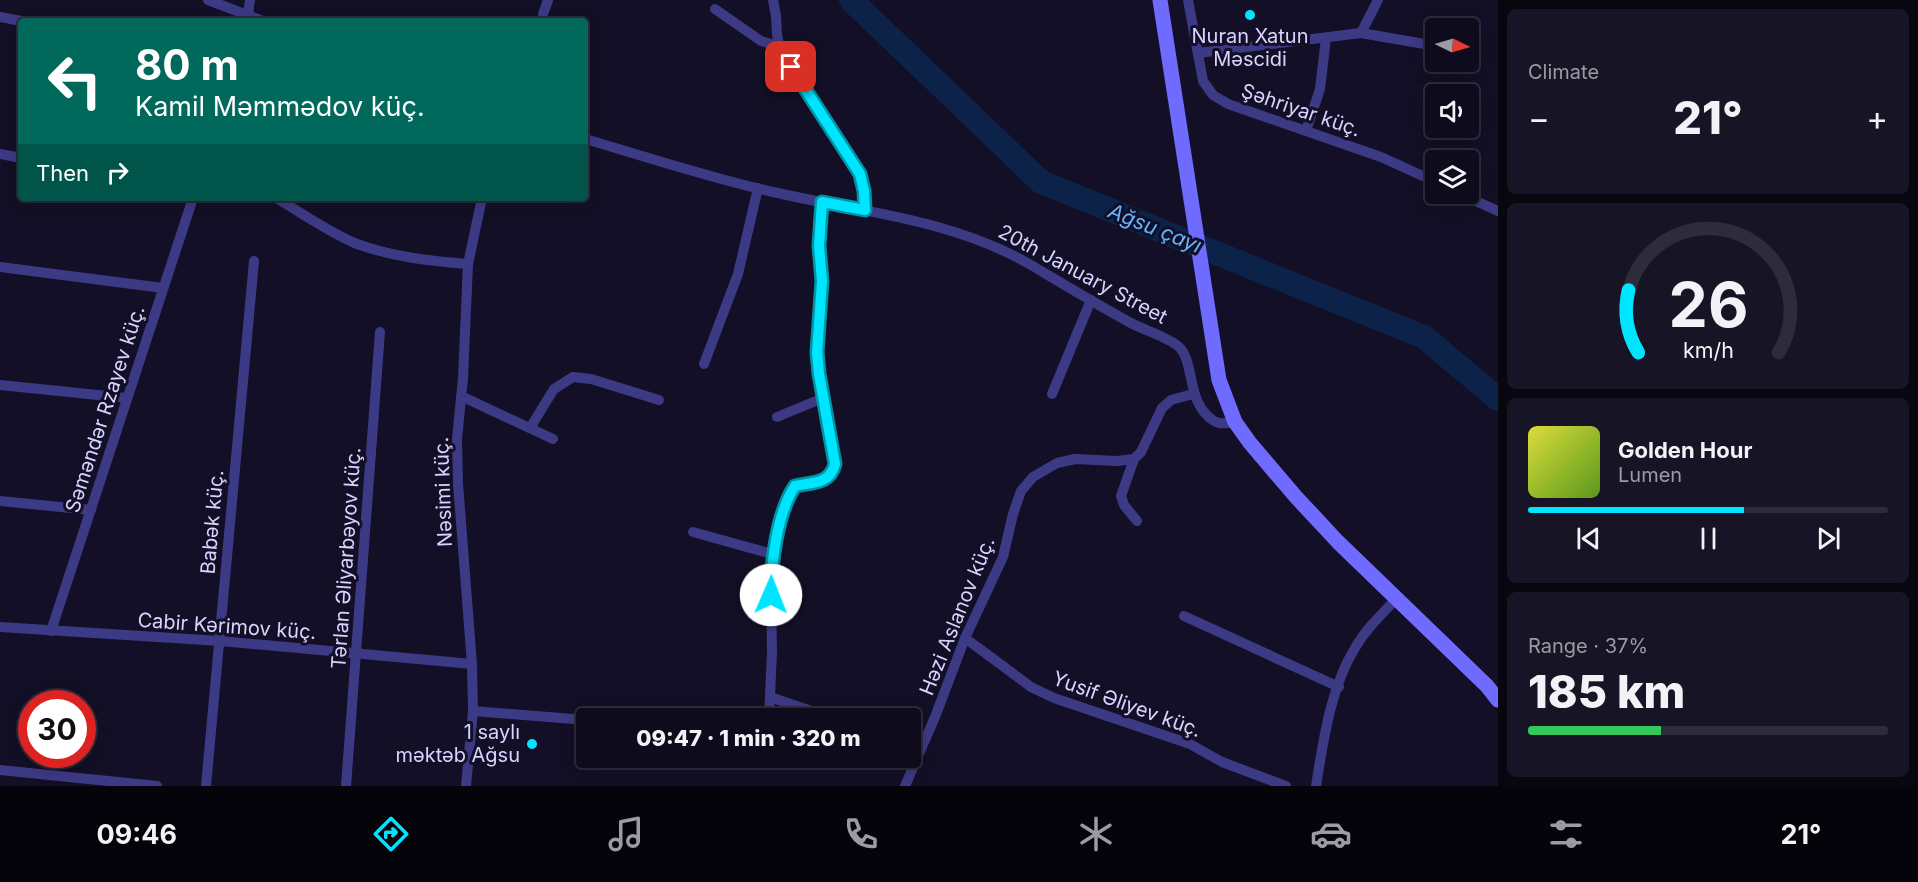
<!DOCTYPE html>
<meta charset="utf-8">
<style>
:root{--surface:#0e0b1c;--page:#171425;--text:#f1f3f6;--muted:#9b9ba3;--line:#2e2b3b;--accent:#00e5ff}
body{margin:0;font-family:Inter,sans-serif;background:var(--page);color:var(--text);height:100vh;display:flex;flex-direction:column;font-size:22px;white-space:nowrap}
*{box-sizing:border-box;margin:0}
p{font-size:20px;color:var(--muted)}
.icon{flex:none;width:33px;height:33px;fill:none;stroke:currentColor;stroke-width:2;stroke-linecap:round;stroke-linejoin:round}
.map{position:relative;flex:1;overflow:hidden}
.drawer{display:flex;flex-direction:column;gap:9px;padding:9px;background:#08060f;width:420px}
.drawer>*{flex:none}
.banner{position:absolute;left:18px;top:18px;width:570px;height:183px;border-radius:6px;box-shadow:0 3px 15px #0003,0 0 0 2px var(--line);background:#00695c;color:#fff;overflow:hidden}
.needle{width:39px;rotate:95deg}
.controls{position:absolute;left:1425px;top:18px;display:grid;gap:12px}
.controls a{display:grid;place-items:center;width:54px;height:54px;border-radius:6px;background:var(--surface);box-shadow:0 3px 15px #0003,0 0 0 2px var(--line);font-size:30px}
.speed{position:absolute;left:18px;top:690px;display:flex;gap:12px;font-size:30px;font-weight:700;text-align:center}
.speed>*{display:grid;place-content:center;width:78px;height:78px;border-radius:50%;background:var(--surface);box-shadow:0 3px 15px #0003,0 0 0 2px var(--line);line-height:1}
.speed .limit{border:9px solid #d22;background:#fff;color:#111}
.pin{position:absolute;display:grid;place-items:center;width:51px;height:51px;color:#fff;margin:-26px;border-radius:12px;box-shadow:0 3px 9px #0006}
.me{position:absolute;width:66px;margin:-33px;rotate:1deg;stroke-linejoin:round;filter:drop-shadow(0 0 4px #0008)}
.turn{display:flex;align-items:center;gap:21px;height:126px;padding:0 18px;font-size:27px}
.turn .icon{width:78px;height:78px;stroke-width:2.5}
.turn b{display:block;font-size:42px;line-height:51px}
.then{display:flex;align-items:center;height:57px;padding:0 18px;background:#0003;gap:12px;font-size:22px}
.big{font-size:45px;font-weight:800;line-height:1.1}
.drawer .tile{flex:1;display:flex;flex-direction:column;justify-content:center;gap:9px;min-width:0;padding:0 21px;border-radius:9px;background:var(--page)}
.drawer .dial{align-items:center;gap:0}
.dial svg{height:156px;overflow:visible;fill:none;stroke:var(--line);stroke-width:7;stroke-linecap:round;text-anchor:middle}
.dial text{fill:var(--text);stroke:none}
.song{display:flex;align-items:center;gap:18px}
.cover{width:72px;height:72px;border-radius:9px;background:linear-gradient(135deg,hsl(60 70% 55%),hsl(90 70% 35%))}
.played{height:6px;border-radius:3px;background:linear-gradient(90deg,var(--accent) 60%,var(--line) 60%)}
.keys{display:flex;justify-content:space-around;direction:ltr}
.heat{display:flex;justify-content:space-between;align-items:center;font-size:33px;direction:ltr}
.charge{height:9px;border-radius:4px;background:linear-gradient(90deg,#34c759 37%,var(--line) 0)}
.trip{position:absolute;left:576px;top:708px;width:345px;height:60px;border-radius:6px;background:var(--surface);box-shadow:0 3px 15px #0003,0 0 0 2px var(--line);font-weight:800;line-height:60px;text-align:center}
.dock{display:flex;height:96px;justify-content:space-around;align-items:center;background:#06040b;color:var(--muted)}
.dock .icon{width:42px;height:42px}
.dock .current{color:var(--accent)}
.dock b{font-size:27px;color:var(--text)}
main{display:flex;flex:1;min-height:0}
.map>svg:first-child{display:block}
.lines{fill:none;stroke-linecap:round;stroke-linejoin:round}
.river{stroke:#0c2248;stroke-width:24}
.street{stroke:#3d3a85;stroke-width:10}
.secondary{stroke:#6f6bff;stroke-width:15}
.route-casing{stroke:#0095a6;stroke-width:15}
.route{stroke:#00e5ff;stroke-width:10}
.poi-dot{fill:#00e5ff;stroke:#130f26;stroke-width:2}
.labels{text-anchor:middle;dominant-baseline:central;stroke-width:6;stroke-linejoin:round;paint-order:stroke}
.poi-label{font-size:20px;fill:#d9d4ff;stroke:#130f26}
.street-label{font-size:20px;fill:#d9d4ff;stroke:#130f26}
.water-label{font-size:21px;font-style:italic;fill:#62b6ff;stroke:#130f26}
</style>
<main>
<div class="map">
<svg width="1498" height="786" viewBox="0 0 1498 786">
<rect width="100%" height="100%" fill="#130f26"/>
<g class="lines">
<polyline class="river" points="851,0 1041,182 1424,337 1498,399"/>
<g class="street">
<polyline points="208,0 263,21"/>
<polyline points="773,0 776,16 777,35 781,53 860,174 864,191 865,210"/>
<polyline points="1188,0 1203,81 1213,95 1228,104 1381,157 1436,182"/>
<polyline points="715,9 761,41 778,46"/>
<polyline points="543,14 548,0"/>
<polyline points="0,17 21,21"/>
<polyline points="247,21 250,0"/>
<polyline points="1361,33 1378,0"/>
<polyline points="1198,53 1361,33 1436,46"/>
<polyline points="1306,131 1320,89 1326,38"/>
<path d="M 585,139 C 647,157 710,178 773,192 C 860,212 952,219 1031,265 C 1063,284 1096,304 1129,322 C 1143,330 1166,336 1178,346 C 1193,358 1188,393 1204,412 C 1214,424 1221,425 1235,422"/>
<polyline points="0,154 21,158"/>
<polyline points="1460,194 1498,211"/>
<path d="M 276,198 C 302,213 330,233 357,244 C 393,257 430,261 468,264"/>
<polyline points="0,267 163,288"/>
<polyline points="704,364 738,274 758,188"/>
<polyline points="0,385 127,398"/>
<polyline points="1052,394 1091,300"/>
<polyline points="461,396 553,439"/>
<polyline points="777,417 823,398"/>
<polyline points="530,428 554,389 573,377 591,379 659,400"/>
<polyline points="1134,459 1121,496 1124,505 1137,521"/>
<polyline points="0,501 91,510"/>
<polyline points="693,532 772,554"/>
<polyline points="1184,616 1339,687"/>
<polyline points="0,627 220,641 472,664"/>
<polyline points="51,631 193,198"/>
<polyline points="965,638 1031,687 1054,698 1190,744 1222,762 1286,786"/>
<polyline points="770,697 832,718"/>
<polyline points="473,711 586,720"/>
<path d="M 769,718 L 772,651 L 771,595 L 772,554 L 789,496 L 795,486 C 814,482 830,484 835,464 L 819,374 L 817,352 L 822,281 L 819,246 L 822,202"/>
<polyline points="726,758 755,764 764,762 765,758"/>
<polyline points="0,770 157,786"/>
<polyline points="206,786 254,261"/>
<polyline points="346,786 380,332"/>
<polyline points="466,786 473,711 472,664 458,484 457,439 463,378 468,264 482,198"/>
<polyline points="905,786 935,717 965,638 1003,557 1013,514 1021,491 1033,477 1057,463 1075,459 1117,461 1134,459 1141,452 1162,408 1171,400 1193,394"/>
<path d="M 1316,786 C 1323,741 1331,687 1355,648 C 1366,629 1382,614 1397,598"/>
</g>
<polyline class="secondary" points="1160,0 1219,380 1235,422 1250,443 1296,497 1338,542 1487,686 1498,700"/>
</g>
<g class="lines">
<g class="route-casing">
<path id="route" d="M 771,595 C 771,563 777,513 795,486 C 814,482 830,484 835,464 L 819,374 L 817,352 L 822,281 L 819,246 L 822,202 L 865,210 L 864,191 L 860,174 L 791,67"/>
</g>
<use href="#route" class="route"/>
</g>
<g class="poi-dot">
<circle cx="1250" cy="15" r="6"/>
<circle cx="532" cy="744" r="6"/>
</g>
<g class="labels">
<g class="poi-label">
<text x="1250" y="36">Nuran Xatun<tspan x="1250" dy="23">Məscidi</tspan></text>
<text x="520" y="732" text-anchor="end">1 saylı<tspan x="520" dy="23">məktəb Ağsu</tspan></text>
</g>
<g class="street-label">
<text transform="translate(1301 110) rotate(19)">Şəhriyar küç.</text>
<text transform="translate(1083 274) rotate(28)">20th January Street</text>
<text transform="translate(105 409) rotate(-72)">Səməndər Rzayev küç.</text>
<text transform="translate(443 492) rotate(-92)">Nəsimi küç.</text>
<text transform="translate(212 522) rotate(-85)">Babək küç.</text>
<text transform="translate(346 558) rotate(-86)">Tərlan Əliyarbəyov küç.</text>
<text transform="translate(957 616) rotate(-68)">Həzi Aslanov küç.</text>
<text transform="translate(227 626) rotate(4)">Cabir Kərimov küç.</text>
<text transform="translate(1127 704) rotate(20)">Yusif Əliyev küç.</text>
</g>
<g class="water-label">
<text transform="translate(1155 228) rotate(22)">Ağsu çayı</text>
</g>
</g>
</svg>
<div class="controls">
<a><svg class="needle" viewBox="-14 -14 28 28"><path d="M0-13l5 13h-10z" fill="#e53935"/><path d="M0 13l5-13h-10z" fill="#9b9ba3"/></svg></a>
<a><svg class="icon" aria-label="sound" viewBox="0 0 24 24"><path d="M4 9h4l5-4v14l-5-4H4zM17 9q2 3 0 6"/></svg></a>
<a><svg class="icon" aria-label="layers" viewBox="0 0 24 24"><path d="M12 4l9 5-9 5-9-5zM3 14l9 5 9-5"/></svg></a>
</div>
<div class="speed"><div class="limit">30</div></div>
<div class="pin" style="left:791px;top:67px;background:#d93025"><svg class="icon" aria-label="arrive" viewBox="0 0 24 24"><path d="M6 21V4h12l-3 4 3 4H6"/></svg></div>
<svg class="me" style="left:771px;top:595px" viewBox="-20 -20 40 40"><circle r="19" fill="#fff"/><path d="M0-13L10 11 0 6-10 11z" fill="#00e5ff"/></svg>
<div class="trip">09:47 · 1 min · 320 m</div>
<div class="banner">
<div class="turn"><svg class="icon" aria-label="left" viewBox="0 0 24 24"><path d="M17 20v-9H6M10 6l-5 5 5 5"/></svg><div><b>80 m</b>Kamil Məmmədov küç.</div></div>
<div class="then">Then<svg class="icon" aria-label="right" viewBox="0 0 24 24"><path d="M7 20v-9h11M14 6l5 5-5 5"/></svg></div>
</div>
</div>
<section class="drawer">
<div class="tile"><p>Climate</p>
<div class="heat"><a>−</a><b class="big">21°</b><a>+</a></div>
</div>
<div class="tile dial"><svg viewBox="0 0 100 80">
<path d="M14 69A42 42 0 1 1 86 69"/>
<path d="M14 69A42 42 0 0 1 9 37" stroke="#00e5ff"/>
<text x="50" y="56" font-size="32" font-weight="700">26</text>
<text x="50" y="72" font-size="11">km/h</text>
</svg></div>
<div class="tile">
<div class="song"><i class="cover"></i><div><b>Golden Hour</b><p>Lumen</p></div></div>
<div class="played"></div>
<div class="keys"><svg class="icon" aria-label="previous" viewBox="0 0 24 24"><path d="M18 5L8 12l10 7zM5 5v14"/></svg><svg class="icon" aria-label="pause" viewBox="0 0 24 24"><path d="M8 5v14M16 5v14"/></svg><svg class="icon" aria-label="next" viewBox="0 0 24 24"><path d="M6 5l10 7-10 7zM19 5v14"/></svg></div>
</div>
<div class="tile"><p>Range · 37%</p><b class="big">185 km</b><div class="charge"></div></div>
</section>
</main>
<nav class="dock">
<b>09:46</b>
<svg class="icon current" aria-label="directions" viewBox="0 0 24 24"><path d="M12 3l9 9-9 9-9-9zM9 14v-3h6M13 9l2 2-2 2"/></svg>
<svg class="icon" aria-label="music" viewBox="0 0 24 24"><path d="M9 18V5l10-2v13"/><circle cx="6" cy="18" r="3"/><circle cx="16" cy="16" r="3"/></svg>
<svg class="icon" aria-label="phone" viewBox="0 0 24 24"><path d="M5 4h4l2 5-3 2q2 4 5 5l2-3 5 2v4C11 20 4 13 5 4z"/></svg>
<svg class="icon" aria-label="climate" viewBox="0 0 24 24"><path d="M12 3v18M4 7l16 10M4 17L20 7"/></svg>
<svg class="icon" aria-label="car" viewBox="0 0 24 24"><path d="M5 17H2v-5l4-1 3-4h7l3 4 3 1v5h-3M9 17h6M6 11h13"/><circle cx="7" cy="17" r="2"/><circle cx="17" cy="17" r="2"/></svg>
<svg class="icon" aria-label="filters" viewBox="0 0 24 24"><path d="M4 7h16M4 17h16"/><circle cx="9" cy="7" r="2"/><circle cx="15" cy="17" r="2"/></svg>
<b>21°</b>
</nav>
